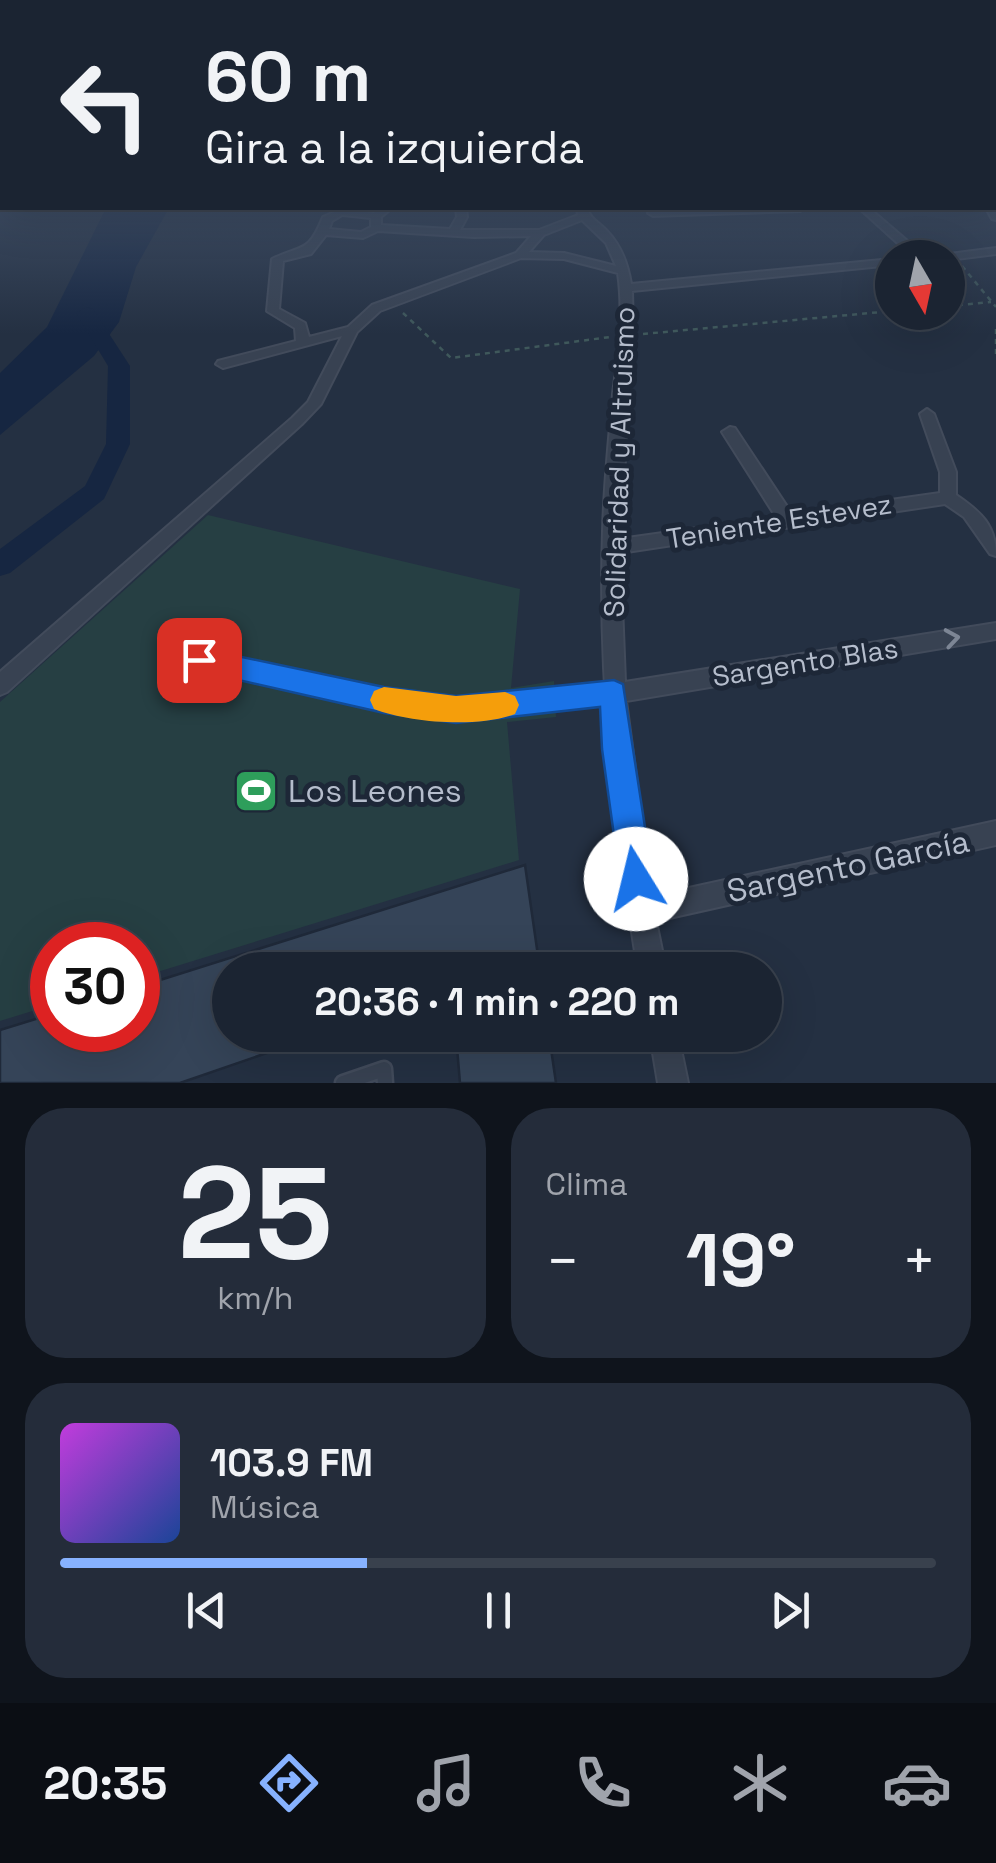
<!DOCTYPE html>
<html lang="es">
<meta charset="utf-8">
<style>
:root{--surface:#1b2432;--page:#242c3a;--text:#f1f3f6;--muted:#a0a4ac;--line:#39414d;--accent:#87b2ff}
body{margin:0;font-family:"Space Grotesk",sans-serif;background:var(--page);color:var(--text);height:100vh;display:flex;flex-direction:column;font-size:38px;white-space:nowrap}
*{box-sizing:border-box;margin:0}
p{font-size:32px;color:var(--muted)}
.icon{flex:none;width:55px;height:55px;fill:none;stroke:currentColor;stroke-width:2;stroke-linecap:round;stroke-linejoin:round}
.map{position:relative;height:1083px;overflow:hidden}
.details{display:flex;flex-direction:column;gap:25px;padding:25px;background:#0f141c;flex:1}
.details>*{flex:none}
.top-card{position:absolute;left:0px;top:0px;width:998px;height:210px;box-shadow:0 10px 40px #0002,0 0 0 2px var(--line);background:#1b2432;color:var(--text);overflow:hidden}
.needle{width:65px;rotate:171deg}
.buttons{position:absolute;left:875px;top:240px;display:grid;gap:20px}
.buttons a{display:grid;place-items:center;width:90px;height:90px;border-radius:50%;background:var(--surface);box-shadow:0 10px 40px #0002,0 0 0 2px var(--line);font-size:50px}
.speed{position:absolute;left:30px;top:922px;display:flex;gap:20px;font-size:50px;font-weight:700;text-align:center}
.speed>*{display:grid;place-content:center;width:130px;height:130px;border-radius:50%;background:var(--surface);box-shadow:0 10px 40px #0002,0 0 0 2px var(--line);line-height:1}
.speed .limit{border:15px solid #d22;background:#fff;color:#111}
.pin{position:absolute;display:grid;place-items:center;width:85px;height:85px;color:#fff;margin:-42px;border-radius:20px;box-shadow:0 5px 15px #0006}
.me{position:absolute;width:110px;margin:-55px;rotate:351deg;stroke-linejoin:round;filter:drop-shadow(0 0 8px #0008)}
.turn{display:flex;align-items:center;gap:35px;height:210px;padding:0 40px;font-size:45px}
.turn .icon{width:130px;height:130px;stroke-width:2.5}
.turn b{display:block;font-size:70px;line-height:85px}
.big{font-size:75px;font-weight:600;line-height:1.1}
.details .card{flex:1;display:flex;flex-direction:column;justify-content:center;gap:15px;min-width:0;padding:0 35px;border-radius:40px;background:var(--page)}
.details .dial{align-items:center;gap:0}
.dial b{font-size:130px;line-height:1}
.song{display:flex;align-items:center;gap:30px}
.cover{width:120px;height:120px;border-radius:15px;background:linear-gradient(135deg,hsl(290 70% 55%),hsl(220 70% 35%))}
.played{height:10px;border-radius:5px;background:linear-gradient(90deg,var(--accent) 35%,var(--line) 35%)}
.keys{display:flex;justify-content:space-around;direction:ltr}
.heat{display:flex;justify-content:space-between;align-items:center;font-size:55px;direction:ltr}
.details .tiles{flex:1;display:grid;gap:25px;grid-template-columns:1fr 1fr}
.card:last-child{grid-column:span 2}
.trip{position:absolute;left:212px;top:952px;width:570px;height:100px;border-radius:50px;background:var(--surface);box-shadow:0 10px 40px #0002,0 0 0 2px var(--line);font-weight:600;line-height:100px;text-align:center}
.tabs{display:flex;height:160px;justify-content:space-around;align-items:center;background:#0b0e14;color:var(--muted)}
.tabs .icon{width:70px;height:70px}
.tabs .on{color:var(--accent)}
.tabs b{font-size:45px;color:var(--text)}
.map>svg:first-child{display:block}
.green{fill:#263f43}
.water{fill:#162641}
.lines{fill:none;stroke-linecap:round;stroke-linejoin:round}
.river{fill:#162641;fill-rule:evenodd}
.building{fill:#354458;stroke:#1f2939;stroke-width:2.5}
.service-far1-casing{stroke:#424b5b;stroke-width:15}
.service-casing{stroke:#424b5b;stroke-width:19}
.minor-casing{stroke:#424b5b;stroke-width:4}
.path{stroke:#3f585b;stroke-width:2.5;stroke-dasharray:5 5;stroke-linecap:butt}
.service-far1{stroke:#384252;stroke-width:10}
.service{stroke:#384252;stroke-width:14}
.minor{fill:#384252;fill-rule:evenodd}
.oneway{stroke:#7d8695}
.route{fill:#1a73e8;stroke:#114b97;stroke-width:2.5}
.slow{fill:#f59e0b}
.labels{text-anchor:middle;dominant-baseline:central;stroke-width:10;stroke-linejoin:round;paint-order:stroke}
.street-label{font-size:28px;fill:#b5bdcc;stroke:#1d2737}
.near-poi-label{font-size:32px;fill:#b5bdcc;stroke:#1d2737;text-anchor:start}
.near-street-label{font-size:32px;fill:#b5bdcc;stroke:#1d2737}
</style>
<div class="map">
<svg width="996" height="1083" viewBox="0 0 996 1083">
<rect width="100%" height="100%" fill="#243042"/>
<polygon class="green" points="208,515 520,589 511,688 554,681 556,717 507,722 519,860 138,978 138,945 52,945 52,1005 0,1021 0,702"/>
<polygon class="water" points="106,208 169,208 136,267 119,322 94,356 0,435 0,373 47,327"/>
<g class="lines">
<polygon class="river" points="86,307 93,309 130,366 130,444 104,499 10,573 0,576 0,549 85,486 106,444 108,366 76,313"/>
</g>
<g class="building">
<polygon points="525,865 540,970 230,970 230,1035 313,1037 180,1083 0,1083 0,1030 52,1014 52,1030 138,1030 138,987"/>
<polygon points="456,1035 549,1035 556,1083 460,1083"/>
</g>
<g class="lines">
<g class="service-far1-casing">
<polyline id="service-far1" points="199,659 384,700 456,710 614,693"/>
</g>
<g class="service-casing">
<polyline id="service" points="343,1083 384,1069 385,1083"/>
</g>
<g class="minor-casing">
<g id="minor">
<polygon points="995,207 996,208 996,220 992,219 986,208"/>
<path d="M 381,208 L 392,208 L 381,217 L 381,225 L 450,229 L 457,217 L 456,208 L 466,208 L 467,217 L 460,230 L 539,230 L 578,215 L 577,208 L 587,208 C 590,219 600,223 608,232 C 622,247 628,265 631,284 L 892,259 L 892,265 L 632,291 L 633,332 L 620,539 L 776,517 L 722,432 L 730,427 L 735,428 L 792,514 L 940,493 L 940,472 L 920,414 L 927,409 L 934,414 L 956,472 L 956,495 C 981,512 996,525 996,556 L 990,554 L 964,517 L 945,504 L 620,553 L 625,682 L 996,623 L 996,639 L 626,701 L 652,896 L 996,821 L 996,845 L 656,921 L 666,970 L 638,970 C 614,824 598,679 603,531 C 604,485 609,440 613,394 C 618,354 624,314 618,273 L 564,259 L 521,258 L 380,311 L 357,332 L 321,404 L 302,424 L 7,692 L 0,695 L 0,672 L 292,418 L 308,402 L 342,336 L 223,368 L 216,364 L 218,361 L 296,341 L 295,328 L 267,311 L 272,259 C 303,244 308,254 323,217 L 341,209 L 374,213 ZM 342,215 L 371,218 L 371,227 L 361,232 L 329,229 L 332,221 ZM 582,220 L 606,243 L 616,266 L 564,253 L 529,252 L 544,235 ZM 378,231 L 474,237 L 531,236 L 516,253 L 372,305 L 348,327 L 309,337 L 305,323 L 279,309 L 283,261 L 311,254 L 326,235 L 363,238 Z"/>
<polygon points="727,208 805,208 800,211 653,216 648,213 653,210"/>
<polygon points="859,208 869,208 926,257 996,248 996,254 948,260 914,258"/>
<polygon points="650,1035 678,1035 688,1083 658,1083"/>
</g>
</g>
<g class="path">
<polyline points="962,266 996,307"/>
<polyline points="948,306 991,302"/>
<polyline points="403,313 451,358 610,337"/>
<polyline points="996,329 996,359"/>
<polyline points="643,334 892,311"/>
</g>
<use href="#service-far1" class="service-far1"/>
<use href="#service" class="service"/>
<use href="#minor" class="minor"/>
</g>
<defs><path id="oneway-chevron" d="M-2-3.5L2.5 0L-2 3.5" fill="none" stroke-width="1.6" stroke-linecap="round" stroke-linejoin="round" transform="scale(2.5)"/></defs>
<use class="oneway" href="#oneway-chevron" transform="translate(952 638) rotate(-9)"/>
<linearGradient id="sky" x2="0" y2="1"><stop stop-color="#141a24"/><stop offset="0.54" stop-color="#3f4e65"/><stop offset="1" stop-color="#3f4e65" stop-opacity="0"/></linearGradient>
<rect width="996" height="334" fill="url(#sky)"/>
<polygon class="route" points="199,648 384,687 456,696 614,680 623,684 653,879 648,891 636,895 625,891 620,879 602,749 600,707 456,723 384,713 199,671 190,668 186,660 190,651"/>
<path class="slow" d="M 384,687 L 456,696 L 505,692 L 515,696 L 519,705 L 515,714 C 479,728 410,723 374,709 L 370,700 L 374,691 Z"/>
<defs>
<g id="stadium-square" transform="scale(2.25)"><rect x="-9" y="-9" width="18" height="18" rx="4" fill="#2e9e5b" stroke="#1d2737"/><path d="M0-5a6.5 5 0 1 0 0 10a6.5 5 0 1 0 0-10ZM-3.5-1.8h7v3.6h-7Z" fill="#fff"/></g>
</defs>
<g fill-rule="evenodd">
<use href="#stadium-square" x="256" y="791"/>
</g>
<g class="labels">
<g class="street-label">
<text transform="translate(619 462) rotate(-88)">Solidaridad y Altruismo</text>
<text transform="translate(779 521) rotate(-9)">Teniente Estevez</text>
<text transform="translate(805 662) rotate(-9)">Sargento Blas</text>
</g>
<g class="near-poi-label">
<text x="288" y="791">Los Leones</text>
</g>
<g class="near-street-label">
<text transform="translate(848 866) rotate(-12)">Sargento García</text>
</g>
</g>
</svg>
<div class="buttons">
<a><svg class="needle" viewBox="-14 -14 28 28"><path d="M0-13l5 13h-10z" fill="#e53935"/><path d="M0 13l5-13h-10z" fill="#a0a4ac"/></svg></a>
</div>
<div class="speed"><div class="limit">30</div></div>
<div class="pin" style="left:199px;top:660px;background:#d93025"><svg class="icon" aria-label="arrive" viewBox="0 0 24 24"><path d="M6 21V4h12l-3 4 3 4H6"/></svg></div>
<svg class="me" style="left:636px;top:879px" viewBox="-20 -20 40 40"><circle r="19" fill="#fff"/><path d="M0-13L10 11 0 6-10 11z" fill="#1a73e8"/></svg>
<div class="trip">20:36 · 1 min · 220 m</div>
<div class="top-card">
<div class="turn"><svg class="icon" aria-label="left" viewBox="0 0 24 24"><path d="M17 20v-9H6M10 6l-5 5 5 5"/></svg><div><b>60 m</b>Gira a la izquierda</div></div>
</div>
</div>
<section class="details">
<div class="tiles">
<div class="card dial"><b>25</b><p>km/h</p></div>
<div class="card"><p>Clima</p>
<div class="heat"><a>−</a><b class="big">19°</b><a>+</a></div>
</div>
<div class="card">
<div class="song"><i class="cover"></i><div><b>103.9 FM</b><p>Música</p></div></div>
<div class="played"></div>
<div class="keys"><svg class="icon" aria-label="previous" viewBox="0 0 24 24"><path d="M18 5L8 12l10 7zM5 5v14"/></svg><svg class="icon" aria-label="pause" viewBox="0 0 24 24"><path d="M8 5v14M16 5v14"/></svg><svg class="icon" aria-label="next" viewBox="0 0 24 24"><path d="M6 5l10 7-10 7zM19 5v14"/></svg></div>
</div>
</div>
</section>
<nav class="tabs">
<b>20:35</b>
<svg class="icon on" aria-label="directions" viewBox="0 0 24 24"><path d="M12 3l9 9-9 9-9-9zM9 14v-3h6M13 9l2 2-2 2"/></svg>
<svg class="icon" aria-label="music" viewBox="0 0 24 24"><path d="M9 18V5l10-2v13"/><circle cx="6" cy="18" r="3"/><circle cx="16" cy="16" r="3"/></svg>
<svg class="icon" aria-label="phone" viewBox="0 0 24 24"><path d="M5 4h4l2 5-3 2q2 4 5 5l2-3 5 2v4C11 20 4 13 5 4z"/></svg>
<svg class="icon" aria-label="climate" viewBox="0 0 24 24"><path d="M12 3v18M4 7l16 10M4 17L20 7"/></svg>
<svg class="icon" aria-label="car" viewBox="0 0 24 24"><path d="M5 17H2v-5l4-1 3-4h7l3 4 3 1v5h-3M9 17h6M6 11h13"/><circle cx="7" cy="17" r="2"/><circle cx="17" cy="17" r="2"/></svg>
</nav>
